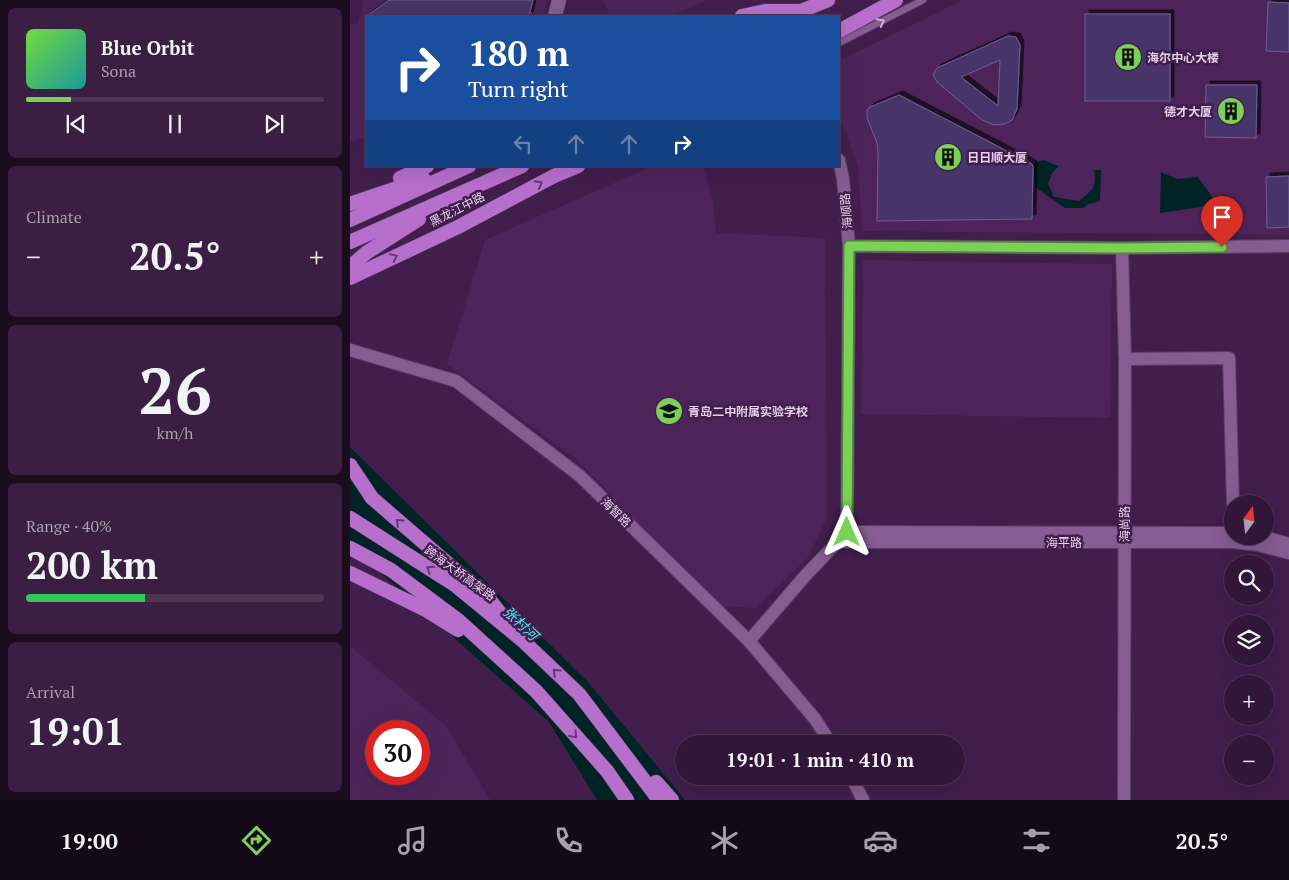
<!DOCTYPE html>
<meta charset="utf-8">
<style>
:root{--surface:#32163a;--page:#3a1f42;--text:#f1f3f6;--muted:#a89faf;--line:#4d3554;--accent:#7ad156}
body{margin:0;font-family:"PT Serif","Noto Sans SC",serif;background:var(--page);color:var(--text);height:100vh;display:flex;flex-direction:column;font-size:19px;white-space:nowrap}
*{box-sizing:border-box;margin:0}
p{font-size:16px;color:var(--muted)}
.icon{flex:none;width:28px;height:28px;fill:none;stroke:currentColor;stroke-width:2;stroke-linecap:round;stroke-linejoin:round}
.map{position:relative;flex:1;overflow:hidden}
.panel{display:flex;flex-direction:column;gap:8px;padding:8px;background:#1c0c20;width:350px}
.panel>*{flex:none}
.banner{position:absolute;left:15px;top:15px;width:475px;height:152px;border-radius:0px;box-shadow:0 5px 20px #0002,0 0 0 1px var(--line);background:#1a4fa0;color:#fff;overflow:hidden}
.needle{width:32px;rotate:15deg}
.fabs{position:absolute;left:874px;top:495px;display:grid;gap:10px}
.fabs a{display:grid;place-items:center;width:50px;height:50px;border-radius:50%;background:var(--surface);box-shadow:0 5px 20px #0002,0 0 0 1px var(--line);font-size:25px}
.speed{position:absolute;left:15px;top:720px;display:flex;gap:10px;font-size:25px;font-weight:700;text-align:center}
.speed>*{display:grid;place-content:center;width:65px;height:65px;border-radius:50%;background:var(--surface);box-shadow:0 5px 20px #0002,0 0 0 1px var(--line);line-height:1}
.speed .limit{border:8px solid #d22;background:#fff;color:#111}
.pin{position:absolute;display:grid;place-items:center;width:42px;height:42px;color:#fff;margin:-51px -21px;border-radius:50% 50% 50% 0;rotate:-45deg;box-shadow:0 0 5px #0007}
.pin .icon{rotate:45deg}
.me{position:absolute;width:55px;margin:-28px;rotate:0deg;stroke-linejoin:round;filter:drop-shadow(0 0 4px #0008)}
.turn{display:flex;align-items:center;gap:18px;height:105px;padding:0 20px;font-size:22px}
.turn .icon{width:65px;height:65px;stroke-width:2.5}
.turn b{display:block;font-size:35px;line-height:42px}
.lanes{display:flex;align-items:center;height:48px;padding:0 20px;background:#0003;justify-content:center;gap:25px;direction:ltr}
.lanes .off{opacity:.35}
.big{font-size:38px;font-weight:600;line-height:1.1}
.panel .card{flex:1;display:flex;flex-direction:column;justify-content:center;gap:8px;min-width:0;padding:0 18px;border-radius:8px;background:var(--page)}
.panel .dial{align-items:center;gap:0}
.dial b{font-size:65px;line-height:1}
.song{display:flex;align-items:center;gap:15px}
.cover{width:60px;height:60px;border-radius:8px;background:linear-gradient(135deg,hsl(100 70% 55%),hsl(180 70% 35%))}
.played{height:5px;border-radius:2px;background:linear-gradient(90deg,var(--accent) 15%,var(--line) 15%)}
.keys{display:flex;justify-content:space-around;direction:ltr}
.heat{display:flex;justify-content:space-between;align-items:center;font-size:28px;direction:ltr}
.charge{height:8px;border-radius:4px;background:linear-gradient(90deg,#34c759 40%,var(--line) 0)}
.trip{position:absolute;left:325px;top:735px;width:290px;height:50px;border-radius:25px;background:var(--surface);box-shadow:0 5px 20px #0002,0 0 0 1px var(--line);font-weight:600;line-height:50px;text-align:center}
.menu{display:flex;height:80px;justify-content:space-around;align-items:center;background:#140917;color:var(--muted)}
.menu .icon{width:35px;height:35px}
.menu .selected{color:var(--accent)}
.menu b{font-size:22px;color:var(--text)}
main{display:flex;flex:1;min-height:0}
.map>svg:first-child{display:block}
.built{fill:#4d245a;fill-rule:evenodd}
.water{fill:#002425}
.building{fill:#47346a;stroke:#705e97;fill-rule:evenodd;filter:url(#shadow)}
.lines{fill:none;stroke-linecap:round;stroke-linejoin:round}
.service-casing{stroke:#5d3d66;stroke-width:8}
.minor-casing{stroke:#5d3d66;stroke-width:14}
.tertiary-casing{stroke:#5d3d66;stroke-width:15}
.trunk-casing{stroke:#5d3d66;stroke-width:15}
.service{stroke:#855d91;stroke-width:6}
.minor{stroke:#855d91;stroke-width:12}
.tertiary{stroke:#855d91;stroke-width:14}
.trunk{stroke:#b670cc;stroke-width:14}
.oneway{stroke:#ccb2d4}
.oneway2{stroke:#653773}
.route-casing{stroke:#4f8838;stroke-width:12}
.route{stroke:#7ad156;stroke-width:9}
.labels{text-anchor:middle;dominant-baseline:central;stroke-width:5;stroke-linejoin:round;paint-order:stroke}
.poi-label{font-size:12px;font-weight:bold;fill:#e4ceeb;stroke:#421e4d;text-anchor:start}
.street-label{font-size:12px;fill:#e4ceeb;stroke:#421e4d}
.water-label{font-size:14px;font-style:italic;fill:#46eaee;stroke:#421e4d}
</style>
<main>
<section class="panel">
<div class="card">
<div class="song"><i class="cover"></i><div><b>Blue Orbit</b><p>Sona</p></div></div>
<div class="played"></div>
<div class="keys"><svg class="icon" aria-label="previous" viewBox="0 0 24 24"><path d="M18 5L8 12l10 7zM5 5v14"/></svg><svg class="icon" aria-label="pause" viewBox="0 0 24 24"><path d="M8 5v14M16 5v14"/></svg><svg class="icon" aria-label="next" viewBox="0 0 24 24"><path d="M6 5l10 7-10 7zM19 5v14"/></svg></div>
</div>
<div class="card"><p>Climate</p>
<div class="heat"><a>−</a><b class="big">20.5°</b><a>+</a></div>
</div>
<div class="card dial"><b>26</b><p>km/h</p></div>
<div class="card"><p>Range · 40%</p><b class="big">200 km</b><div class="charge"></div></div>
<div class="card"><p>Arrival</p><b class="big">19:01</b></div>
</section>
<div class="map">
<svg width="939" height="800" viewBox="0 0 939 800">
<defs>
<filter id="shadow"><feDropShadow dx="4" dy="-4" stdDeviation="0" flood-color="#0009"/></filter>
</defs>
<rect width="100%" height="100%" fill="#421e4d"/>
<g class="built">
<polygon points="14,0 198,0 192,16 16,16 16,136 0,142 0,24 8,23"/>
<polygon points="253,0 357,0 321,16 260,16"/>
<polygon points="613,0 939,0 939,235 512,231 508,166 489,115 489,61"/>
<polygon points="303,166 353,166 363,201 366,233 475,238 477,518 457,559 405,608 368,606 226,459 97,364 135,240"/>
<polygon points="513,260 762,264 760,418 511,414"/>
<path d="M 0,646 L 96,726 L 140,800 L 0,800 ZM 69,731 L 69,774 L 26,774 L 26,731 Z"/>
</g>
<g class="water">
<path d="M 693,160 L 709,166 L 702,173 L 698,184 L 704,197 L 729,201 C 742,190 747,188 744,170 L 751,170 L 750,201 L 739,204 L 733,208 L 715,208 L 685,187 L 684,163 Z"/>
<polygon points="811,172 827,179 848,177 863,198 851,207 810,213"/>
<polygon points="0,447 238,682 335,800 247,800 199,722 0,546"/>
</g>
<g class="building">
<polygon points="39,0 183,0 179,16 17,16"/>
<polygon points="918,2 939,3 939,52 916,51"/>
<rect x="735" y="14" width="85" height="87"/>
<path d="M 658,36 L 666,37 L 670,45 L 667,109 L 662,120 L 655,124 L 644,125 L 632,120 L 587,82 L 583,74 L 587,68 ZM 650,60 L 648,106 L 611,77 Z"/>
<polygon points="856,85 907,85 906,138 855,137"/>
<polygon points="549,95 682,164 683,167 682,219 527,221 528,152 527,143 517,118 517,110 520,107"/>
<polygon points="939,176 939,227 917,228 916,177"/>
</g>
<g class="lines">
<g class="service-casing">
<polyline id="service" points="489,43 573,0"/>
</g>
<g class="minor-casing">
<g id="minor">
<polyline points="489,160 493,179 499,246 497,532"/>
<polyline points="499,246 772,248 939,246"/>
<polyline points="772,248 775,359 774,800"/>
<polyline points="0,350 106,381 230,476 399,641 465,719 481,744"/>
<polyline points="775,359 879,358 883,504"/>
<polyline points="911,536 939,544"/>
<polyline points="488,542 883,542 908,545 939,553"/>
<polyline points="399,641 455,576 497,532 882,533"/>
<polyline points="501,776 513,800"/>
</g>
</g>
<g class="tertiary-casing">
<polyline id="tertiary" points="205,16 209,0"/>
</g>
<g class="trunk-casing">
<g id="trunk">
<polyline points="444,14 478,0"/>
<polyline points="392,16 415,11 452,11"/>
<polyline points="489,31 546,0"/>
<polyline points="50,178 77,166"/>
<polyline points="0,204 74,179"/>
<polyline points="0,220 119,166"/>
<polyline points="0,242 172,166"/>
<polyline points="0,267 16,253 69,219"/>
<polyline points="0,278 108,227 204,176 228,166"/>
<polyline points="0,465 22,498 139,599 154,618"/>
<polyline points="0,518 105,585 172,640 229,694 309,800"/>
<polyline points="0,548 41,570 108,620 186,691 257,771 277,800"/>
<polyline points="0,573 76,610 108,630"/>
<polyline points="306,782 322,800"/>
</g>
</g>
<use href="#service" class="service"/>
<use href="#minor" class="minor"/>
<use href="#tertiary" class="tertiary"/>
<use href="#trunk" class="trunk"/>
</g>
<defs><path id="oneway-chevron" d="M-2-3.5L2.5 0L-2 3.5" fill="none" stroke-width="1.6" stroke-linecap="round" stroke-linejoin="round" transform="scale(1.25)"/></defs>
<use class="oneway" href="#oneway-chevron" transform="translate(531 22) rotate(-27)"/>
<g class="oneway2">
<use href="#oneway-chevron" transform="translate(189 184) rotate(-28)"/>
<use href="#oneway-chevron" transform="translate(44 257) rotate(-26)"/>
<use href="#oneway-chevron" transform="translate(49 522) rotate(-138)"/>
<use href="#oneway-chevron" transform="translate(80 569) rotate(-147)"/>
<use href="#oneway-chevron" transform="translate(206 672) rotate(-136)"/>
<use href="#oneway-chevron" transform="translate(224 735) rotate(48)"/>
</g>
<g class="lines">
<g class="route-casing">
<polyline id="route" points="497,532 499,246 772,248 872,247"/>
</g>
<use href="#route" class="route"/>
</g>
<defs>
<g id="building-disc" transform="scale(1.4375)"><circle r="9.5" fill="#7ad156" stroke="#421e4d"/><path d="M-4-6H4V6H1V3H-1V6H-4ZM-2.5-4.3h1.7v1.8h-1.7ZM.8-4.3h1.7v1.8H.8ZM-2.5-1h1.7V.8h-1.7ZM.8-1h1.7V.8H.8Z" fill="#111"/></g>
<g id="school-disc" transform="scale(1.4375)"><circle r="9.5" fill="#7ad156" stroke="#421e4d"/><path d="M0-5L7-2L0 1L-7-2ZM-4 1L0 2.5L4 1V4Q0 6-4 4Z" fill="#111"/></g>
</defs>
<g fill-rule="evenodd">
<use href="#building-disc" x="778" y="57"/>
<use href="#building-disc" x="881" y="111"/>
<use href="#building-disc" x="598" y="157"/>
<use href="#school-disc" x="319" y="411"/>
</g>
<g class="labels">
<g class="poi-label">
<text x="797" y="57">海尔中心大楼</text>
<text x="862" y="111" text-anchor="end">德才大厦</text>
<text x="617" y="157">日日顺大厦</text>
<text x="338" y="411">青岛二中附属实验学校</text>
</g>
<g class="street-label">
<text transform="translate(107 209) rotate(-27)">黑龙江中路</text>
<text transform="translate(496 211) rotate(-95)">海顺路</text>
<text transform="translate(266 512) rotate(44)">海智路</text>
<text transform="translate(774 524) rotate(-90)">海尚路</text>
<text x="714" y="542">海平路</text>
<text transform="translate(110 573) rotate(36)">跨海大桥高架路</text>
</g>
<g class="water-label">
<text transform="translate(171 623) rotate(43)">张村河</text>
</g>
</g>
</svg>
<div class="fabs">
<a><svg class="needle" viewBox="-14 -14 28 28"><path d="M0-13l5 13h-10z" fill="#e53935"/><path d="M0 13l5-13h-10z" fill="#a89faf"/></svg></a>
<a><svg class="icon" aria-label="search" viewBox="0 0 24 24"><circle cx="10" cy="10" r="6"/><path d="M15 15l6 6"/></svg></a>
<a><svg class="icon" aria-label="layers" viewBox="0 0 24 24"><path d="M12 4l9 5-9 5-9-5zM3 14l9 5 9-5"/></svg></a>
<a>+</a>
<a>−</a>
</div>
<div class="speed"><div class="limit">30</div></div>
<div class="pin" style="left:872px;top:247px;background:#d93025"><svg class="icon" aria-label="arrive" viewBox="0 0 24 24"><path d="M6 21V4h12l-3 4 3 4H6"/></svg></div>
<svg class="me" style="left:497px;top:532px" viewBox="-20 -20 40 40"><path d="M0-17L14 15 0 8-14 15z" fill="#7ad156" stroke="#fff" stroke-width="4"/></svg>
<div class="trip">19:01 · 1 min · 410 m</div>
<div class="banner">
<div class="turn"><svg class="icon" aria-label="right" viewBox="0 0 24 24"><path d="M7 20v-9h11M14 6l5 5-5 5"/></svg><div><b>180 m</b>Turn right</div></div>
<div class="lanes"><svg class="icon off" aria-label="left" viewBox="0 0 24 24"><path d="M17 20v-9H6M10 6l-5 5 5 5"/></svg><svg class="icon off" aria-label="ahead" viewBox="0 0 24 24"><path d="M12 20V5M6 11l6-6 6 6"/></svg><svg class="icon off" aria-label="ahead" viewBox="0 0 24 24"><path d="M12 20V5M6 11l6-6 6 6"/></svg><svg class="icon" aria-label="right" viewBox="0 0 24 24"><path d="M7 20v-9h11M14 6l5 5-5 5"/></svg></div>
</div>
</div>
</main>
<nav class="menu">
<b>19:00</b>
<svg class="icon selected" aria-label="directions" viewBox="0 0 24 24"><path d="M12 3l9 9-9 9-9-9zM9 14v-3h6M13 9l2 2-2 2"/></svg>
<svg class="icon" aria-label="music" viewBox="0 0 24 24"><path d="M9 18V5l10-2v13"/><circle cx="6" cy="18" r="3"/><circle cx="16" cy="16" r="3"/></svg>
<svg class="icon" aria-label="phone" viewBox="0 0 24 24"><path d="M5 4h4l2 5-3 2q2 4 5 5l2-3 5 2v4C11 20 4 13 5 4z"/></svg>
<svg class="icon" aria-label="climate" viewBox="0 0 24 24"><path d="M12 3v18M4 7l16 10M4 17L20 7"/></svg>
<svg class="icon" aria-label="car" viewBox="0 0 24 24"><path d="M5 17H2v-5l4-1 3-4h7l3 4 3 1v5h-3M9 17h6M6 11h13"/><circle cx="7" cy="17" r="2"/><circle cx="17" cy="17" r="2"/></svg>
<svg class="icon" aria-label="filters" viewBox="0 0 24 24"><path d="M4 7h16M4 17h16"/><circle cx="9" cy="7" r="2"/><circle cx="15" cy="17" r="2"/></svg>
<b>20.5°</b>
</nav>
